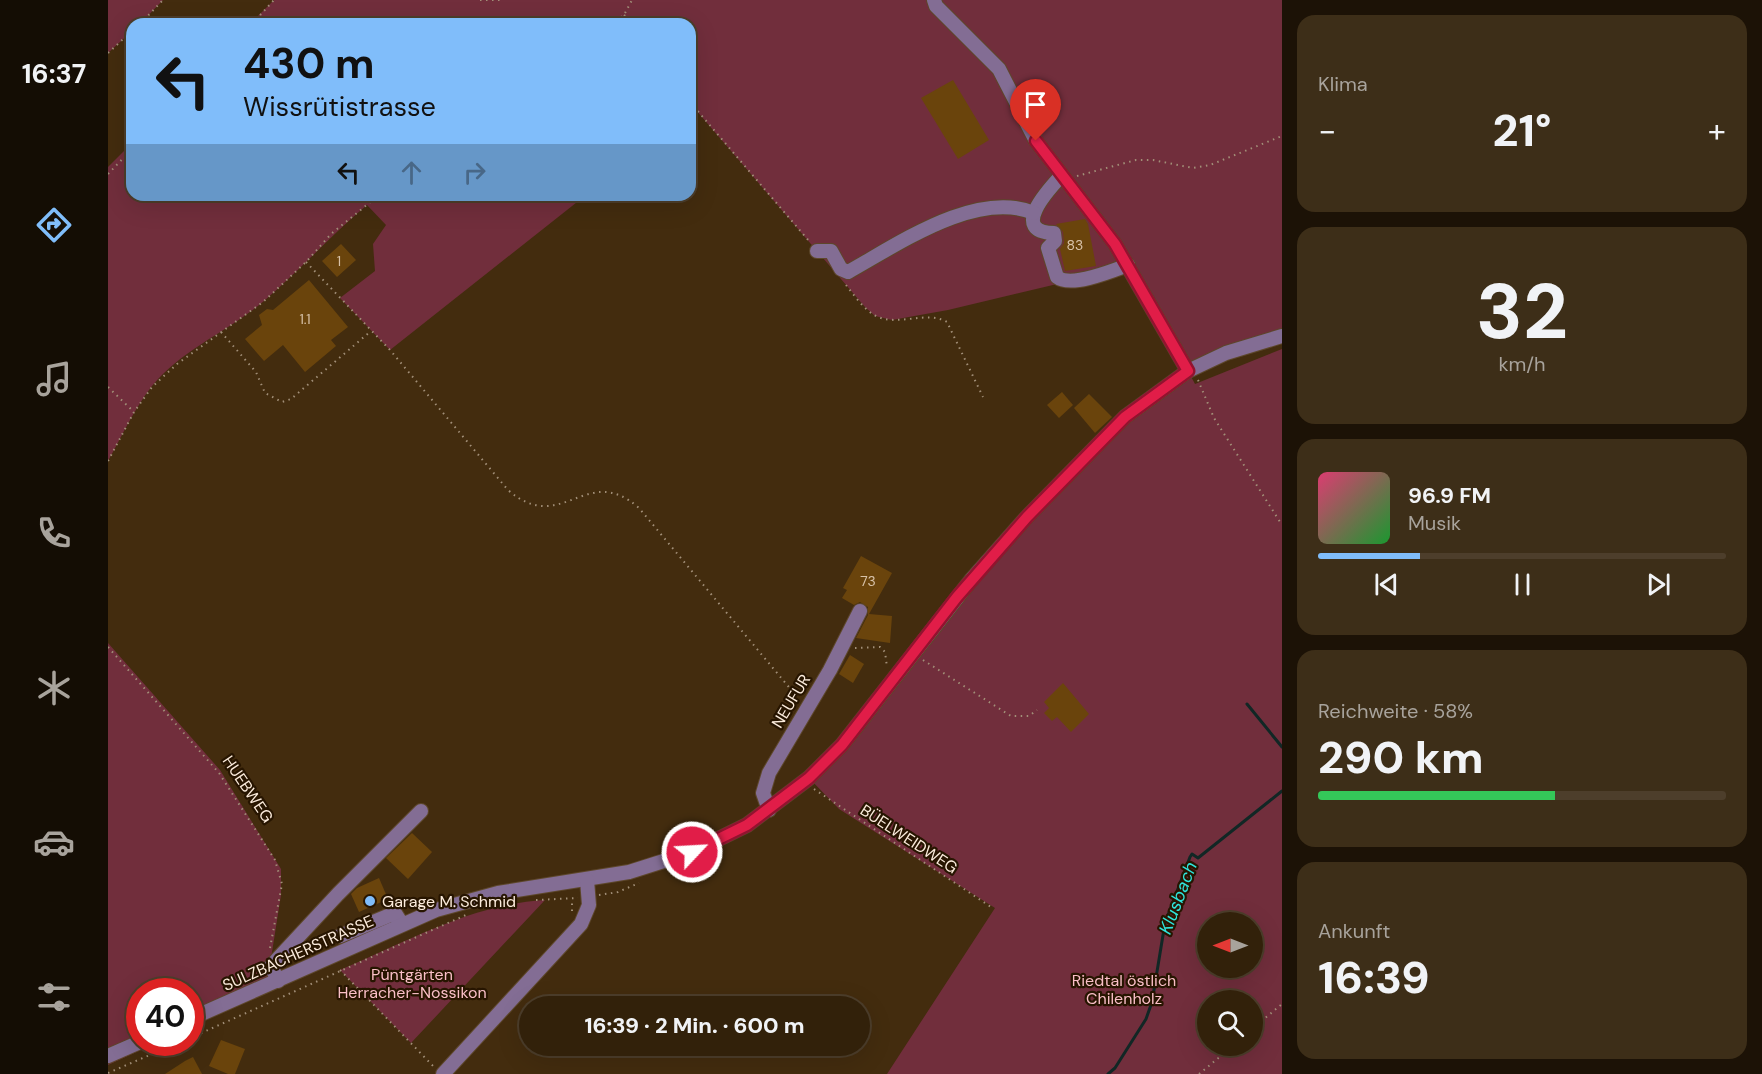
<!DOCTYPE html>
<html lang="de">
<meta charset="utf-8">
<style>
:root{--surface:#32210a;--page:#3d2e18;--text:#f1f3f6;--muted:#a8a39c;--line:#4d3e2b;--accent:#80bdfa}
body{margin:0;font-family:"DM Sans",sans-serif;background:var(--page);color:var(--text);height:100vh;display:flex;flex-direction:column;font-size:22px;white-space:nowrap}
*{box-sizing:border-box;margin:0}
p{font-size:20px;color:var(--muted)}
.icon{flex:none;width:33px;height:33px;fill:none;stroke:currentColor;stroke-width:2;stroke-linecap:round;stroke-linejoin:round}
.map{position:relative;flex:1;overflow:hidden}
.side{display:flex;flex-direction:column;gap:15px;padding:15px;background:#1c1206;width:480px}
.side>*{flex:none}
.banner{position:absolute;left:18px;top:18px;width:570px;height:183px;border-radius:18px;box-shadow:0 6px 24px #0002,0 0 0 2px var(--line);background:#80bdfa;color:#111;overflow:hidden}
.needle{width:39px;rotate:270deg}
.fabs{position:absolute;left:1089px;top:912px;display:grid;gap:12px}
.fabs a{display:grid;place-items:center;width:66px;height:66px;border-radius:50%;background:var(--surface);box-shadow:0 6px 24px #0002,0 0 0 2px var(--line);font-size:30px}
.speed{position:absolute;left:18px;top:978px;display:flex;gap:12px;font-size:30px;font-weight:700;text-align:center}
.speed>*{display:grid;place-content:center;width:78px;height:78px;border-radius:50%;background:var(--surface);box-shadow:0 6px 24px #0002,0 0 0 2px var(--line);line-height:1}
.speed .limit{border:9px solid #d22;background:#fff;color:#111}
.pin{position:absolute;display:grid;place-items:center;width:51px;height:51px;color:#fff;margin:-62px -26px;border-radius:50% 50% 50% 0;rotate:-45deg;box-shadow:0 0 6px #0007}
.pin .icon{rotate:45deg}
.me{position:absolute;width:66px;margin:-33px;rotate:65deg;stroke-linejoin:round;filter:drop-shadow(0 0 4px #0008)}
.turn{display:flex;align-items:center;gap:21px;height:126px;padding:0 18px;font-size:27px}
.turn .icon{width:78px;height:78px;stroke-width:2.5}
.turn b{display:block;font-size:42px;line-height:51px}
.lanes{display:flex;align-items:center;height:57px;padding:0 18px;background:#0003;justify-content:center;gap:30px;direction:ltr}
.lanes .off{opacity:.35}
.big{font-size:45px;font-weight:800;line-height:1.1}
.side .widget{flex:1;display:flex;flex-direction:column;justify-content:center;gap:9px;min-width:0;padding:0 21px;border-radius:18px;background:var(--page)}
.side .dial{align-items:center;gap:0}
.dial b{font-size:78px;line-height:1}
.song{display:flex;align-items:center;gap:18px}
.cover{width:72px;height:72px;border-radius:9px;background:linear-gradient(135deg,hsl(340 70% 55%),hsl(130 70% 35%))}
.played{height:6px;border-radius:3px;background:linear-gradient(90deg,var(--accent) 25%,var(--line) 25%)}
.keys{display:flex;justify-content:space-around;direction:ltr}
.heat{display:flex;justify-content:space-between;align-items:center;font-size:33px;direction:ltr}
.charge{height:9px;border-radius:4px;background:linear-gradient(90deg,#34c759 58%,var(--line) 0)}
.trip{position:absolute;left:411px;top:996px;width:351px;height:60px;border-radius:30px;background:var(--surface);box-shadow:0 6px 24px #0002,0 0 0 2px var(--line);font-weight:800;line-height:60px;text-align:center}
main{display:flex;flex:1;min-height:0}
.menu{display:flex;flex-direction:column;width:108px;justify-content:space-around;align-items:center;background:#140d04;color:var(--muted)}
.menu .icon{width:42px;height:42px}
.menu .current{color:var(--accent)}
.menu b{font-size:27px;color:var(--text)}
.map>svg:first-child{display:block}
.green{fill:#712e3c;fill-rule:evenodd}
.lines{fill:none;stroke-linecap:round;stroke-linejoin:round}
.stream{stroke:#112725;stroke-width:3}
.building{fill:#6a440c}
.minor-casing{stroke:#5d472b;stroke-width:16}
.path{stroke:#a28f78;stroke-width:2;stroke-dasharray:1.5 4.5;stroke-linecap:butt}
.minor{stroke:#836d94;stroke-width:14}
.route-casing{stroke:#92132f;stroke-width:15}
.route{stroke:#e11d48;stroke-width:10}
.poi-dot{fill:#80bdfa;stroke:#271500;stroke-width:2}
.labels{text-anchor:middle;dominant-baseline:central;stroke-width:4.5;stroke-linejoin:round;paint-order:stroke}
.number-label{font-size:14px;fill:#d8c2a8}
.street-label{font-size:16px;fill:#fcecdc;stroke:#271500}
.poi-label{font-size:16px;fill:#fcecdc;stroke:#271500;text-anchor:start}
.park-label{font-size:16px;fill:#fabfc7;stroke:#271500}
.water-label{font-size:18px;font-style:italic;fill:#2ee5dc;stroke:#271500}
</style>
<main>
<nav class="menu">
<b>16:37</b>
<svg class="icon current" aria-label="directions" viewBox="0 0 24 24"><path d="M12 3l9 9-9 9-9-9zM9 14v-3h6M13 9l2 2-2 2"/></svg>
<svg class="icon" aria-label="music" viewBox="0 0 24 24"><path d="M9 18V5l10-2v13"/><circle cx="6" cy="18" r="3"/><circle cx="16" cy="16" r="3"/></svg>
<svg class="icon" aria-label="phone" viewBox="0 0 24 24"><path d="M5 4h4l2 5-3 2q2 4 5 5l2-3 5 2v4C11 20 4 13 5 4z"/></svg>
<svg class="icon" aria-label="climate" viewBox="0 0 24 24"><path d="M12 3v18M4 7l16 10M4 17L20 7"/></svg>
<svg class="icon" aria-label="car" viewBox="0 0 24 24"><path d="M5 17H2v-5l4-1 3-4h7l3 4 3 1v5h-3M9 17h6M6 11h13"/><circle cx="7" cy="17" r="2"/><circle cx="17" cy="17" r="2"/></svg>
<svg class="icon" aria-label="filters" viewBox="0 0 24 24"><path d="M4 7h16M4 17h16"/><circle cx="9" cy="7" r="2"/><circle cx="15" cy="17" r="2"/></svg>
</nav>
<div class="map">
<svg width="1174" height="1074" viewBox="0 0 1174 1074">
<rect width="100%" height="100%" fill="#432c0e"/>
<g class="green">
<polygon points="0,0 55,0 32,24 24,24 24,31 0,53"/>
<path d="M 166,0 L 1174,0 L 1174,336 L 1080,371 L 1087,384 L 1174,349 L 1174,1074 L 779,1074 L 887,908 L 731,809 L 701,778 L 806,653 L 980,453 L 1080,371 L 1021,267 L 840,310 L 784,320 L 767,316 L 757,307 L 587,109 L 582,112 L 582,24 L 142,24 ZM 1100,922 L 1144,922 L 1144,968 L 1100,968 ZM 1100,1000 L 1144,1000 L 1144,1046 L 1100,1046 Z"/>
<path d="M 24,143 L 24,195 L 478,195 L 282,350 L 232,298 L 267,271 L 265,244 L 278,225 L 259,205 C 223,235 192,270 156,301 C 121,331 73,350 44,386 C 26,409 14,436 0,461 L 0,167 Z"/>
<polygon points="0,643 112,770 173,869 173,895 159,984 144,998 83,1026 82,992 32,992 32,1042 48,1043 0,1065"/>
<path d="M 437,900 L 303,1043 L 232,970 C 298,942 364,904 437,900 Z"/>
</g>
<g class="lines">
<g class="stream">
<polyline points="1139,704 1174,747"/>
<polyline points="1000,1074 1007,1068 1038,1019 1044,1002 1057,923 1082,857 1084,854 1090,858 1174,791"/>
</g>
</g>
<g class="building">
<polygon points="845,80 881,140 850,159 813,98"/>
<polygon points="977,219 980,224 988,266 957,271 952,249 956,243 955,232 948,224"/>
<polygon points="233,244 248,260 229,277 214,261"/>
<polygon points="201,280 240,327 223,340 228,346 197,372 175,345 156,361 137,339 154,325 151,315 159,309 165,310"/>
<polygon points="954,392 965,405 951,418 939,405"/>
<polygon points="981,394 1004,417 987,433 966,408"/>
<polygon points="753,556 784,573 761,614 784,616 782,643 748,638 760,615 760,607 752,602 746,605 734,598 739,590 735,588"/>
<polygon points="742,655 756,664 745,683 731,674"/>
<polygon points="955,683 981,714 963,732 949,717 944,721 936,713 941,708 936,702"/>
<polygon points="304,833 324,852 300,879 278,858"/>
<polygon points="271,878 280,899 251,912 243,894 249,888"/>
<polygon points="113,1040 137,1049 127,1074 120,1074 101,1066"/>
<polygon points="85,1057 94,1074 57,1074 77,1061"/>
</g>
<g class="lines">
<g class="minor-casing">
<g id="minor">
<polyline points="826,0 828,6 891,69 928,141 1007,244 1080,371"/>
<path d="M 954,175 C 942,188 900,232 946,233 L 947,241 L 940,248 L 949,277 C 963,288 1004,271 1020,265"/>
<path d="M 709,251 L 723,251 L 733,269 L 740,272 C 789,245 868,189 926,213"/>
<polyline points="661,810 655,793 661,773 722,670 752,611"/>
<polyline points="232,936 287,913 294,924"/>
<polyline points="170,981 163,966 230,894 313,811"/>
<polyline points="82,1019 328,910 390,893 521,872 584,852 639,825 701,778 734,745 864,579 919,517 1017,417 1080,371 1118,353 1174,336"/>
<polyline points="0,1056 32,1042"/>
<polyline points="335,1074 473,924 481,905 479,880"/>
</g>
</g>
<g class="path">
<polyline points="372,0 394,0"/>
<polyline points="516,15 527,24"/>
<polyline points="32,24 55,0"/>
<polyline points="144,24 166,0"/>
<polyline points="503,24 516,15 524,0"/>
<polyline points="0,53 24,31"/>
<polyline points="582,102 701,241"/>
<polyline points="0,174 24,149"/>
<polyline points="969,176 1028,160 1045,160 1085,168 1102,165 1174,136"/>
<path d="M 198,262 L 282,350 L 400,490 C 454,537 478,461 531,508 L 690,698"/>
<path d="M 738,285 C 746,295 756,310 768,316 C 790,327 819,310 839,322 L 875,397"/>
<polyline points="113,332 148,372 157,393 174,402 183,399 263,331"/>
<polyline points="1090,380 1106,418 1174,525"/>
<polyline points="0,387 26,412"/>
<polyline points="0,461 26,412 44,387 69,364 155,302 198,262 223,234 271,195"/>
<polyline points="0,647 111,773 167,860 174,884 162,948"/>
<polyline points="747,648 772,647 777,652 779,667"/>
<polyline points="815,660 903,716 921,716 929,710"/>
<polyline points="706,789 883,907"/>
<polyline points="491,895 510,892 531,883"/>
<polyline points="428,900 470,898"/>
<polyline points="464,911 464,899"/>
<polyline points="232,970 326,1067"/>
<polyline points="1144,1029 1174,1004"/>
<polyline points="82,1038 358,915"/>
<polyline points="0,1073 72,1042"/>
<polyline points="1091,1074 1125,1046"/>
</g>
<use href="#minor" class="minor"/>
</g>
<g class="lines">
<g class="route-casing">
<polyline id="route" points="584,852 639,825 701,778 734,745 849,597 919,517 1017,417 1080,371 1007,244 928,141"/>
</g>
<use href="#route" class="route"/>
</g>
<circle class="poi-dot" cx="262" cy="901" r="6"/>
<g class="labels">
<g class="number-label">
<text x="967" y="245">83</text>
<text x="231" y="261">1</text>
<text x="197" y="319">1.1</text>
<text x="760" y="581">73</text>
</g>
<g class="street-label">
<text transform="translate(683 701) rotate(-59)">NEUFUR</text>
<text transform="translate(140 789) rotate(56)">HUEBWEG</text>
<text transform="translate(801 839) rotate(33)">BÜELWEIDWEG</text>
<text transform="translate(190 953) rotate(-24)">SULZBACHERSTRASSE</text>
</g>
<g class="poi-label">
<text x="274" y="901">Garage M. Schmid</text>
</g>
<g class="park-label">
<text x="304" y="974">Püntgärten<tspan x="304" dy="18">Herracher-Nossikon</tspan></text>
<text x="1016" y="980">Riedtal östlich<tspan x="1016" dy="18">Chilenholz</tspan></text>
</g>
<g class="water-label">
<text transform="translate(1070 898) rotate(-69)">Klusbach</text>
</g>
</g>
</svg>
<div class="fabs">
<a><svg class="needle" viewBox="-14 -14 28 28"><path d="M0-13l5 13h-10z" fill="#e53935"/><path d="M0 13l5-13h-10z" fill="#a8a39c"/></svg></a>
<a><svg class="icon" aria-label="search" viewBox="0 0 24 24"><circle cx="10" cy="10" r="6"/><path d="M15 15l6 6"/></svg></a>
</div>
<div class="speed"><div class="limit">40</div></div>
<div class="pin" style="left:928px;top:141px;background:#d93025"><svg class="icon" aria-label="arrive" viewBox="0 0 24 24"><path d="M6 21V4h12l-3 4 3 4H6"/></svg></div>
<svg class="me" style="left:584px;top:852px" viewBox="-20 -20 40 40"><circle r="17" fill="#e11d48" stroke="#fff" stroke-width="3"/><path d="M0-11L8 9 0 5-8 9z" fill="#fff"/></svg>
<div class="trip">16:39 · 2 Min. · 600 m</div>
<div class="banner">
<div class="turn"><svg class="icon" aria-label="left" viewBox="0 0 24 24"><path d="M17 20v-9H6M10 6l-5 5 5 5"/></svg><div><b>430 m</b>Wissrütistrasse</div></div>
<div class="lanes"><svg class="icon" aria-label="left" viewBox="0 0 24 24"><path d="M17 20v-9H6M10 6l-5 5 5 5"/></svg><svg class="icon off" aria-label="ahead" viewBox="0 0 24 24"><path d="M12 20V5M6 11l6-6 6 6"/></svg><svg class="icon off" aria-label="right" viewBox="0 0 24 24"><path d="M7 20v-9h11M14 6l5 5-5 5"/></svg></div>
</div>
</div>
<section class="side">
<div class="widget"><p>Klima</p>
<div class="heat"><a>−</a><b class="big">21°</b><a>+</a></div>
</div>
<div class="widget dial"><b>32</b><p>km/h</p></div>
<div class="widget">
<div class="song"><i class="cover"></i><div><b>96.9 FM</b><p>Musik</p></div></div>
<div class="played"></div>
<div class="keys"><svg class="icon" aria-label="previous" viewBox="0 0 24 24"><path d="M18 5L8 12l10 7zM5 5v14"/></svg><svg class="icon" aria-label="pause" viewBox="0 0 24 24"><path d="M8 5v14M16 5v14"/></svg><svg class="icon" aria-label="next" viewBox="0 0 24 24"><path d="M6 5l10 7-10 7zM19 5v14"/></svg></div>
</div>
<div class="widget"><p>Reichweite · 58%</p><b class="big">290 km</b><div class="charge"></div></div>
<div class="widget"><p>Ankunft</p><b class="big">16:39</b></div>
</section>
</main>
